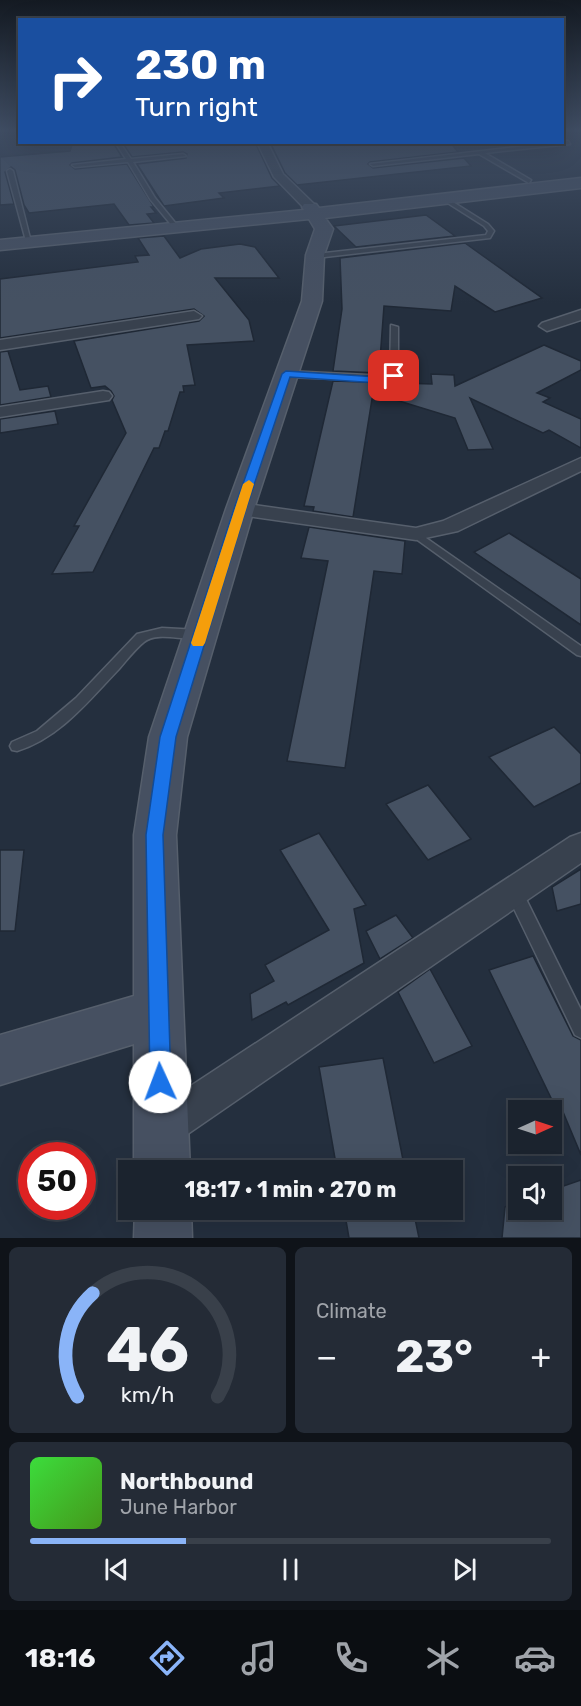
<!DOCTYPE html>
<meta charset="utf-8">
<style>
:root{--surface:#1b232e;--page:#242b36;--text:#f1f3f6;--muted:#a0a4aa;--line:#39404a;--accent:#8ab4f8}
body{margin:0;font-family:Rubik,sans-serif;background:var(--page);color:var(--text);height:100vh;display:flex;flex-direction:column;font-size:22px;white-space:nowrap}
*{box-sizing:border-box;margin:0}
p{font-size:20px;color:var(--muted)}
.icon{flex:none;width:33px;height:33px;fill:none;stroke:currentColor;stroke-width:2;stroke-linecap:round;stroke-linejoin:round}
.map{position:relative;height:1238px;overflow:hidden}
.drawer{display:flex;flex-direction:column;gap:9px;padding:9px;background:#0f1319;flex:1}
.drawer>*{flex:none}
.top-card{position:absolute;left:18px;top:18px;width:546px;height:126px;border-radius:0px;box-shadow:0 6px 24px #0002,0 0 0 2px var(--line);background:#1a4fa0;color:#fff;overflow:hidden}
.needle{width:39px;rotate:87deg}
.tools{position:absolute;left:508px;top:1100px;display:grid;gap:12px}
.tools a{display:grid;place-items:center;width:54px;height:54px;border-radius:0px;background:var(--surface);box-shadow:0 6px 24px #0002,0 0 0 2px var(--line);font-size:30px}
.speed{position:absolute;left:18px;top:1142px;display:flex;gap:12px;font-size:30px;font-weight:700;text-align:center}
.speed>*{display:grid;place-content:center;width:78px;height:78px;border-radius:50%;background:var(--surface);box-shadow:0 6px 24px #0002,0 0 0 2px var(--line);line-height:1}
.speed .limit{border:9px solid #d22;background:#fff;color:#111}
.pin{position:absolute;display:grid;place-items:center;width:51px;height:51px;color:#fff;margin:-26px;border-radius:12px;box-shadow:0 3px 9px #0006}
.me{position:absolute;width:66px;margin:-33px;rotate:358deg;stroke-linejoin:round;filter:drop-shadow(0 0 4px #0008)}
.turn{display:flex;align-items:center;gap:21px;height:126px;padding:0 18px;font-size:27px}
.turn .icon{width:78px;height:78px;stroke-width:2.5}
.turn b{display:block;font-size:42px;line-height:51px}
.big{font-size:45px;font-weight:700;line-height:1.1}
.drawer .tile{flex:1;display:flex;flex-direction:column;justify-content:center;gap:9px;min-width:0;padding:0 21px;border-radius:9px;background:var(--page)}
.drawer .dial{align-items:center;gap:0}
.dial svg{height:156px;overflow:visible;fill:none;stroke:var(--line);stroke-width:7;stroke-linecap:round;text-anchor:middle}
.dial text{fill:var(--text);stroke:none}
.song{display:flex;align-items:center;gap:18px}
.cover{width:72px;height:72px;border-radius:9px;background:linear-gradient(135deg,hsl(120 70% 55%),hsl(100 70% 35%))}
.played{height:6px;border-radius:3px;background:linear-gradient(90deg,var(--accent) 30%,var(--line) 30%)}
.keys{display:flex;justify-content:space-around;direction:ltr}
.heat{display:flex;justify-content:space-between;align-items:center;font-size:33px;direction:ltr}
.drawer .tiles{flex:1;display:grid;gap:9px;grid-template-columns:1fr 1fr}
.tile:last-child{grid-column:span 2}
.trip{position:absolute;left:118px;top:1160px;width:345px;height:60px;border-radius:0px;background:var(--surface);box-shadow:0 6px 24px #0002,0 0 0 2px var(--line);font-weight:700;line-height:60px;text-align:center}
.menu{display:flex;height:96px;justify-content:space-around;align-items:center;background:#0b0e12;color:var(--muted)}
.menu .icon{width:42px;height:42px}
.menu .on{color:var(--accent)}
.menu b{font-size:27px;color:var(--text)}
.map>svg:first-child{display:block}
.building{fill:#455162;stroke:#1f2835;stroke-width:1.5}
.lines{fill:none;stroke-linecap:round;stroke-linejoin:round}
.lane-casing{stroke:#565f6c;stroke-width:3}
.street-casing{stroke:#565f6c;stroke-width:3}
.secondary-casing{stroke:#565f6c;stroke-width:3}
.lane{fill:#38414e;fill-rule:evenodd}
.street{fill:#38414e;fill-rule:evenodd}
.secondary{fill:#465061;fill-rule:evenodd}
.route{fill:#1a73e8;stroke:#114b97;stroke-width:1.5}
.slow{fill:#f59e0b}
</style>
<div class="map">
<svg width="581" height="1238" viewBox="0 0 581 1238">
<rect width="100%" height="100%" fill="#242f3e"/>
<g class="building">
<polygon points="73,142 117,142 115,146 122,157 72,163 70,165 75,169 127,164 154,207 151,207 156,213 147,214 154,223 129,225 114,204 29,213 24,205 15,170 11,167 5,172 14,204 0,205 0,157 70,151"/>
<polygon points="122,142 255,142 272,178 280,186 219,193 224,198 164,206 137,164 186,158 187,154 183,152 132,157"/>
<polygon points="270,142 450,142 458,152 370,162 368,164 373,168 464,158 471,166 297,185 285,173"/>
<polygon points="426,215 455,236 356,247 334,226"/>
<polygon points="164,236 180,258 201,249 240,244 255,247 279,278 215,278 249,320 254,341 187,345 195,385 183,386 184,392 180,392 168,431 165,431 159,448 154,448 93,572 52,574 79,526 74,526 126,433 112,400 114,396 111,391 105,386 91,388 74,341 199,321 204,316 194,309 0,338 0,279 138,262 135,256 149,255 138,238"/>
<polygon points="465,243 542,298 495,312 455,286 451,311 384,306 379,373 333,371 342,309 340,258"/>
<polygon points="544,345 581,361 581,370 537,393 550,398 543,402 581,419 581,448 549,430 543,433 470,398 493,449 468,450 455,418 373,393 353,517 313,511 314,507 304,506 333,381 432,384 431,374 454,375 455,386"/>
<polygon points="8,351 20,390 48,386 51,397 0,405 0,352"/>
<polygon points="55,411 58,424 0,433 0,419"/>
<polygon points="309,527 405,541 402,574 374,571 345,768 287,761 328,561 301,558"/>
<polygon points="509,533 581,579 581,625 474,552"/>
<polygon points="554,727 581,754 581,783 534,807 489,757"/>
<polygon points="428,785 471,839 428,860 386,804"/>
<polygon points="319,833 366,905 354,909 364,963 288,1005 286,1002 252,1020 250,994 274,981 265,965 329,930 280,850"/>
<polygon points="0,850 24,850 15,931 0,931"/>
<polygon points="581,869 581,904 557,911 552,887"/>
<polygon points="396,915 413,938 380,959 366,931"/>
<polygon points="533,956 573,1036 581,1040 581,1155 558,1100 553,1102 489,970"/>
<polygon points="430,969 472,1046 434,1063 398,992"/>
<polygon points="383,1058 405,1170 337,1170 319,1067"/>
<polygon points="581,1180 581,1238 502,1238 505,1207 519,1202 519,1209 552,1209 552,1190"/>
<polygon points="344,1209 413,1209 419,1238 349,1238"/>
</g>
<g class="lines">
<g class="lane-casing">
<g id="lane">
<polygon points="568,141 570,144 485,153 531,180 529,183 479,154 373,166 370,164"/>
<polygon points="120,143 131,159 183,154 186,156 133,162 155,198 177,225 177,227 173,227 150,199 128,162 75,167 72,165 126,159 117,145"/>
<polygon points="10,169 13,171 31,242 26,241 7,171"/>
<polygon points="445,197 488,224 494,231 490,238 316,258 313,256 316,254 486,235 488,231 484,226 443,200"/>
<polygon points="391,325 398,327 398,376 391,381 286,377 282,374 286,371 387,376 390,375"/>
<polygon points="416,531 581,646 581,656 577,655 412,536 411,534"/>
<path d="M 162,628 L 199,630 L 205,634 C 195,646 160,629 144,642 C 135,649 127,660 119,669 C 89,700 60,738 17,751 L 12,750 L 10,746 L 12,742 L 37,731 L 76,698 L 137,634 Z"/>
<polygon points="514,885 520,887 581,1010 581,1038 575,1035 506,892 508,887"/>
</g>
</g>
<g class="street-casing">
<g id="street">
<polygon points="257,142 267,142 283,174 314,204 314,210 306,210 274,177"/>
<polygon points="581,310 581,320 547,331 539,326 542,323"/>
<polygon points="194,311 202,316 199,319 0,350 0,340"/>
<polygon points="103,391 109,392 112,396 109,400 0,417 0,407"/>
<polygon points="581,458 581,471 458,531 416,540 240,515 233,513 230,509 233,505 240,503 416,528 443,521"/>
<polygon points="581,833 581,863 176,1142 162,1147 148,1142 143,1128 148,1114 570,837"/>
</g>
</g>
<g class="secondary-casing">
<g id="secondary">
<polygon points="581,178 581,188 325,218 333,229 324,255 322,301 254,509 187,737 176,835 190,1170 134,1170 134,1044 0,1085 0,1035 134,996 134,835 149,737 226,509 302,301 306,255 315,229 309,219 0,250 0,240 304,210 302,207 304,204 316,204 319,208"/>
<polygon points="135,1209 191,1209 192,1238 134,1238"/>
</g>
</g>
<use href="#lane" class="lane"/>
<use href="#street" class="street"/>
<use href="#secondary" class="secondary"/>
</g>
<linearGradient id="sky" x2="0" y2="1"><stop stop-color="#141a22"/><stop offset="0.43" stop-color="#3f4d63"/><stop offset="1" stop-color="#3f4d63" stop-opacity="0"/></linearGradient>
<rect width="581" height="303" fill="url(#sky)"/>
<polygon class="route" points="286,371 378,377 394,373 398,376 378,383 290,377 246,509 176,737 163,835 171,1082 168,1089 160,1092 153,1089 150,1082 146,835 160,737 234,509 282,374"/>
<polygon class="slow" points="249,480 254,484 205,643 203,646 193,646 191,643 243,484"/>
</svg>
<div class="tools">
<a><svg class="needle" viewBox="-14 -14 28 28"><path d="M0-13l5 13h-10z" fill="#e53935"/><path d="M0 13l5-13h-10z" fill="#a0a4aa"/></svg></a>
<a><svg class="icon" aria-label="sound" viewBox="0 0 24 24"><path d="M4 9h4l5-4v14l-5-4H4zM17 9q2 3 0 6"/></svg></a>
</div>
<div class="speed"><div class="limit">50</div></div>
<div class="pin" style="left:394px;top:376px;background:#d93025"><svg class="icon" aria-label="arrive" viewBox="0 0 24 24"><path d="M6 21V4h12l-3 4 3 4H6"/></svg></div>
<svg class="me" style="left:160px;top:1082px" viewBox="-20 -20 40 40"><circle r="19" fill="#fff"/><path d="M0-13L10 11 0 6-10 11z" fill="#1a73e8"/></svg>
<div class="trip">18:17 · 1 min · 270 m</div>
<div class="top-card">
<div class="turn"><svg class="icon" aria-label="right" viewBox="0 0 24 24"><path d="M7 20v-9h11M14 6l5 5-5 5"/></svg><div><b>230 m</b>Turn right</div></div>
</div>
</div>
<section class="drawer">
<div class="tiles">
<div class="tile dial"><svg viewBox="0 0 100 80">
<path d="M14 69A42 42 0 1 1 86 69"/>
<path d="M14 69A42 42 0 0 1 22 16" stroke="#8ab4f8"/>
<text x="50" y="56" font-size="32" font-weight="700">46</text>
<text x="50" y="72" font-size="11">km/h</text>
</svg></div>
<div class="tile"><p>Climate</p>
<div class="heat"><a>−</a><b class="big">23°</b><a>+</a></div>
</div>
<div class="tile">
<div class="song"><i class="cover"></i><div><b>Northbound</b><p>June Harbor</p></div></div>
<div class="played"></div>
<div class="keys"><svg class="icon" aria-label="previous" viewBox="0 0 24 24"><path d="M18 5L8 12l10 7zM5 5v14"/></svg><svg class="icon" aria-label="pause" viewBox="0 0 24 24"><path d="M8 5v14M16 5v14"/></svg><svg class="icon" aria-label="next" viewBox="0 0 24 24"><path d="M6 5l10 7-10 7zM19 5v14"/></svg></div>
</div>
</div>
</section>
<nav class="menu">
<b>18:16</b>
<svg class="icon on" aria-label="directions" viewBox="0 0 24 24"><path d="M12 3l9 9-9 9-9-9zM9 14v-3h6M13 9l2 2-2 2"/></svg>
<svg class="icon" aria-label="music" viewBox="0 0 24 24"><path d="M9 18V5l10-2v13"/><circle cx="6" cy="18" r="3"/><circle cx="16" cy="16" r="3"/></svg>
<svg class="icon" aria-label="phone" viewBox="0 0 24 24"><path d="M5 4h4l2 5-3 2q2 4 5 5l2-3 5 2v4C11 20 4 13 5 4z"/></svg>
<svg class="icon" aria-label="climate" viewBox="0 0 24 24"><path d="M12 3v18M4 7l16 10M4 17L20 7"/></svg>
<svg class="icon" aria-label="car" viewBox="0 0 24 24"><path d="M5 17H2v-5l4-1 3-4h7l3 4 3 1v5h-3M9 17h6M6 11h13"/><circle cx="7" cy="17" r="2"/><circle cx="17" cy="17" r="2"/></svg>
</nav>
